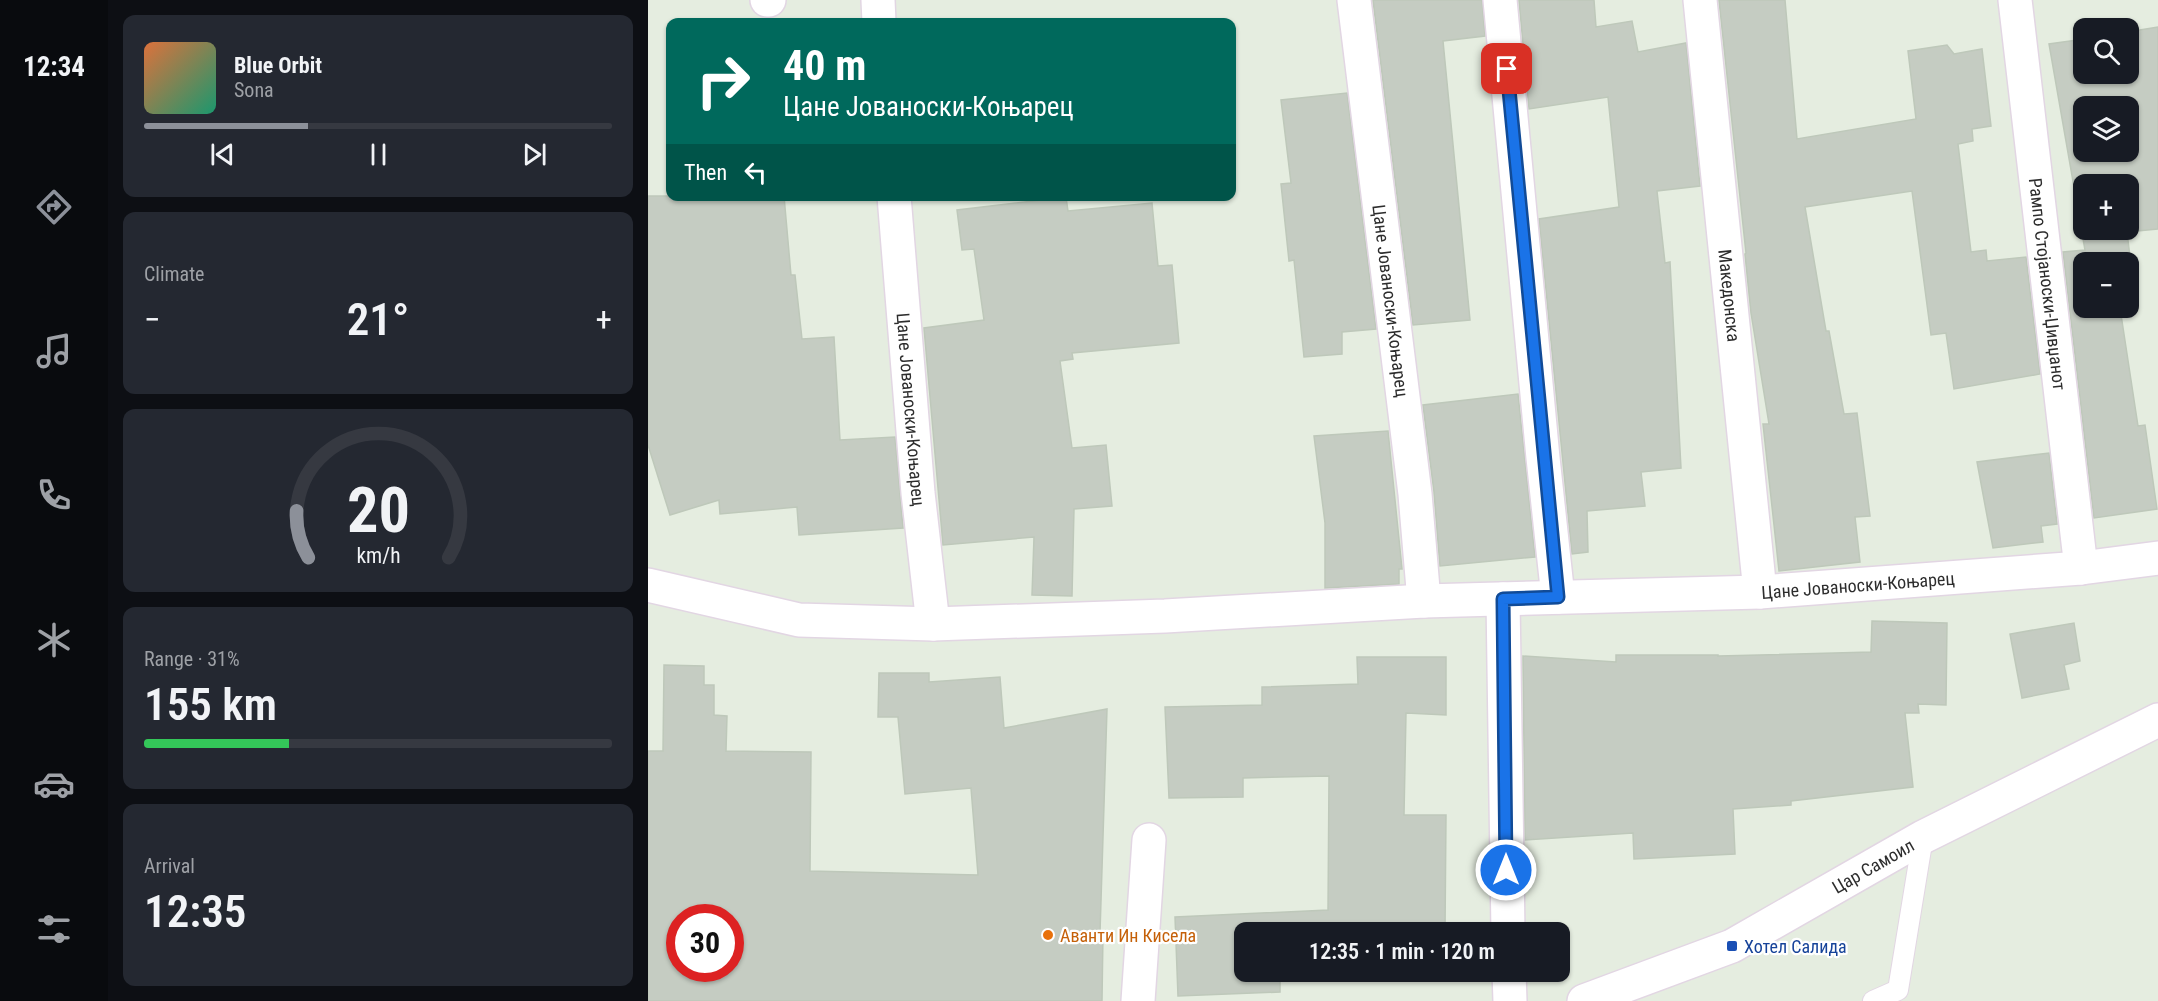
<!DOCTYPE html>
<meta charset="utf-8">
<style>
:root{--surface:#171b24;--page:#242831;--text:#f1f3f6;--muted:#9ea1a6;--line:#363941;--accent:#8c9099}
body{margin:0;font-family:"Roboto Condensed",sans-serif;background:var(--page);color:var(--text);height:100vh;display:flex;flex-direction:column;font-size:22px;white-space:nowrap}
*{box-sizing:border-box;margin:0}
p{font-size:20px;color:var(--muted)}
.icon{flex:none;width:33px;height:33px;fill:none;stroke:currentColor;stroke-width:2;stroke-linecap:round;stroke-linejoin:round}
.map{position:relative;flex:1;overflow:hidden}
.panel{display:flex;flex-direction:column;gap:15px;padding:15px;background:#0d0f14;width:540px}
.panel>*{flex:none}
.hud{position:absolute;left:18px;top:18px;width:570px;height:183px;border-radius:12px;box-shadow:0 2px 4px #0004;background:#00695c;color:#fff;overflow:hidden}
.fabs{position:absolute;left:1425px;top:18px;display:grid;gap:12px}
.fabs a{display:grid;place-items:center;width:66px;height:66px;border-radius:12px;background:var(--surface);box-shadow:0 2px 4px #0004;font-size:30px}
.speed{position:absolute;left:18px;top:904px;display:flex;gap:12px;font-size:30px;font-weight:700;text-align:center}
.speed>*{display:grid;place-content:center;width:78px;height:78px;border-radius:50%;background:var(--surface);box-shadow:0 2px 4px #0004;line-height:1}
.speed .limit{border:9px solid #d22;background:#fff;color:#111}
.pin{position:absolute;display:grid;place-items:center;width:51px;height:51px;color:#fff;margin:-26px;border-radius:12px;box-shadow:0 3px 9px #0006}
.me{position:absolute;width:66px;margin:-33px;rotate:0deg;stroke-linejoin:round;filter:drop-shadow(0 0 4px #0008)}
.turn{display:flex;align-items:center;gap:21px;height:126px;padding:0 18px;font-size:27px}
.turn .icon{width:78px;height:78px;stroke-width:2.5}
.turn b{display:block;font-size:42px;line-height:51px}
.then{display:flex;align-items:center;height:57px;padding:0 18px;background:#0003;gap:12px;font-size:22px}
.big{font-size:45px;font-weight:600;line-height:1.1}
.panel .card{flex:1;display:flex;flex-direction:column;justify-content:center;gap:9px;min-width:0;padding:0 21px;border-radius:12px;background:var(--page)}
.panel .dial{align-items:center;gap:0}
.dial svg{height:156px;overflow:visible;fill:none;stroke:var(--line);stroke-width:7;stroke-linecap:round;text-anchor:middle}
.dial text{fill:var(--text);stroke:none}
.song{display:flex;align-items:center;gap:18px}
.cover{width:72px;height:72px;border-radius:9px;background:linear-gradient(135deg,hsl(20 70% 55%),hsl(160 70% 35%))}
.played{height:6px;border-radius:3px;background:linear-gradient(90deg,var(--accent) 35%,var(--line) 35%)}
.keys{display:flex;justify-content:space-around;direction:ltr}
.heat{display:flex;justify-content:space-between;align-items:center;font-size:33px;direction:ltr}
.charge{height:9px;border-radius:4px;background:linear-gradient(90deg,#34c759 31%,var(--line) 0)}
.trip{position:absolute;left:586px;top:922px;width:336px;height:60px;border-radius:12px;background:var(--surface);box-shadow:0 2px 4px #0004;font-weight:600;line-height:60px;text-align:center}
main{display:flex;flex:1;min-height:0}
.tab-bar{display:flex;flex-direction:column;width:108px;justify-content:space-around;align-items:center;background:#090b0e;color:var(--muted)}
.tab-bar .icon{width:42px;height:42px}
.tab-bar .selected{color:var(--accent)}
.tab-bar b{font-size:27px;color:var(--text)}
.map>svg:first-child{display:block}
.building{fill:#c5ccc2;stroke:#bec8ba;stroke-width:1.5;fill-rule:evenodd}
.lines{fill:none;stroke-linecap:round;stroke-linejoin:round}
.lane-casing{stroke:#e2d6e3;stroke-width:22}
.street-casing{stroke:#e2d6e3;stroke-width:36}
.secondary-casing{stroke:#e2d6e3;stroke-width:36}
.lane{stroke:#fff;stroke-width:20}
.street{stroke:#fff;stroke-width:33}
.secondary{stroke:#fff;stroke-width:33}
.route-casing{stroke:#114b97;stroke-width:15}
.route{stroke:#1a73e8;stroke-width:10}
.food-dot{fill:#e8710a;stroke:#fff;stroke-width:2}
.transit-dot{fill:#1a4fb4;stroke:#fff;stroke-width:2}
.labels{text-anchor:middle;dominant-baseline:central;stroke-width:4.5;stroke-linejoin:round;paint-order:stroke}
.street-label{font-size:18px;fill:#2d2d2d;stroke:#fff}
.food-label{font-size:18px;fill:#c56008;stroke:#fff;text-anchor:start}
.transit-label{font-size:18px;fill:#164399;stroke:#fff;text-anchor:start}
</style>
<main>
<nav class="tab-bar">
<b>12:34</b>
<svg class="icon selected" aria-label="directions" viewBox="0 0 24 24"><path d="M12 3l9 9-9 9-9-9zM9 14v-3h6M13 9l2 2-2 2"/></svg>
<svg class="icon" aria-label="music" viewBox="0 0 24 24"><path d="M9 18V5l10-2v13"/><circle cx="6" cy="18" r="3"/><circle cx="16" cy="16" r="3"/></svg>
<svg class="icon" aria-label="phone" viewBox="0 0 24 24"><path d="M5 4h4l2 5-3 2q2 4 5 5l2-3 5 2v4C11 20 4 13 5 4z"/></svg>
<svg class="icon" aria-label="climate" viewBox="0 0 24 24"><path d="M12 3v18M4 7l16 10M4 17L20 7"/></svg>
<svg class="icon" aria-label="car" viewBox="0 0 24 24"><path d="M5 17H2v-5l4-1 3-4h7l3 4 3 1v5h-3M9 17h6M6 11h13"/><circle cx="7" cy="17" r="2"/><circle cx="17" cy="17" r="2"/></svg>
<svg class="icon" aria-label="filters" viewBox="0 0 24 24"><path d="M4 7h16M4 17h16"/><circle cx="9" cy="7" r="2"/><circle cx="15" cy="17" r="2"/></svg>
</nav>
<section class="panel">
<div class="card">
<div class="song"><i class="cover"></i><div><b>Blue Orbit</b><p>Sona</p></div></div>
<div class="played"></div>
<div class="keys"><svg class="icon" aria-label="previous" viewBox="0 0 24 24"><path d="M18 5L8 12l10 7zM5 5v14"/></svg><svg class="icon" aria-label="pause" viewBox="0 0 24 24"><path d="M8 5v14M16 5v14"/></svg><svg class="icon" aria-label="next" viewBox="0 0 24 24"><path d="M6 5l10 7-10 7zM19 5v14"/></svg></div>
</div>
<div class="card"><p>Climate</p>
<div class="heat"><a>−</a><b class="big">21°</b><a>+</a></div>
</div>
<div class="card dial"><svg viewBox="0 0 100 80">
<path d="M14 69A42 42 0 1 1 86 69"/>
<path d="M14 69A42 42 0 0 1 8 45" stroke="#8c9099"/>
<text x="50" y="56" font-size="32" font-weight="700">20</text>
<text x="50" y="72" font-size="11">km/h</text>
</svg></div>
<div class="card"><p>Range · 31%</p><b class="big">155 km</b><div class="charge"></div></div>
<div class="card"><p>Arrival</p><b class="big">12:35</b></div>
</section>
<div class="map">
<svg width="1510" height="1001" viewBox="0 0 1510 1001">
<rect width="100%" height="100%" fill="#e5ede0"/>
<g class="building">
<polygon points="725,0 834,0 837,36 795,41 822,320 765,325"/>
<polygon points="871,0 946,0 948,27 984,21 990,52 1038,43 1052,186 1009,191 1017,263 1022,262 1033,468 993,472 997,506 939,511 940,552 924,554 891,219 971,207 960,97 881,109"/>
<polygon points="1071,0 1137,0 1149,139 1268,119 1260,51 1299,45 1306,54 1334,49 1343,126 1324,129 1325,141 1310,144 1323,252 1338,250 1339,261 1378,257 1392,374 1306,389 1298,333 1283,335 1264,191 1157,207 1178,331 1181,331 1196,414 1209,413 1222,516 1207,517 1212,562 1131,571 1115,424 1121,424 1103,313 1097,254 1098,253"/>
<path d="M 1510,27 L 1510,229 L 1479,232 L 1487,299 L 1480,300 L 1480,262 L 1436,262 L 1436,308 L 1472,308 L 1490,426 L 1497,425 L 1509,509 L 1446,518 L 1415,252 L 1437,250 L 1401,44 L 1436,39 L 1436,74 L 1480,74 L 1480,32 ZM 1436,106 L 1480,106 L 1480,152 L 1436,152 ZM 1436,184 L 1480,184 L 1480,230 L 1436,230 Z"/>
<polygon points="699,93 728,329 694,332 694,354 656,357 646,260 641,261 633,184 643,183 633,100"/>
<polygon points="0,196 136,196 143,275 147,275 154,339 186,337 192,440 247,437 255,528 151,535 149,507 72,514 71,500 22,515 0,445"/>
<polygon points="418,197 420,211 504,203 510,266 524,265 531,343 424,353 425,359 412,361 424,448 458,445 464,506 426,509 424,596 384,595 386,537 295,545 276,328 336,320 326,249 314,250 309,210"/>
<polygon points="870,394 887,557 792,566 786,492 775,405"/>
<polygon points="740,431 754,569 751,569 751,584 677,588 677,523 666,436"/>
<polygon points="1401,453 1409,524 1393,526 1395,542 1345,548 1329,462"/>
<polygon points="1224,621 1299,623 1298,705 1270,704 1271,713 1257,713 1265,787 1143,801 1143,805 1085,809 1087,854 986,859 985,833 877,840 875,656 968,662 968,655 1070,655 1070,656 1223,652"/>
<polygon points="1426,623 1432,661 1416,665 1421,689 1374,698 1362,634"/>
<polygon points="709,657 798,657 798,715 758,713 756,815 798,815 797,933 597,933 597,972 797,972 797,977 632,976 632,992 530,996 527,917 680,910 681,776 595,778 595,797 521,798 517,707 614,705 614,687 710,684"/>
<path d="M 16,665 L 56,666 L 56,685 L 66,685 L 66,715 L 79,716 L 78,751 L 163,752 L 162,871 L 330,875 L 323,788 L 257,794 L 250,717 L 230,717 L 231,673 L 281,673 L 281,682 L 352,677 L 356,728 L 459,709 L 452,933 L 455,933 L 454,1001 L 0,1001 L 0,751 L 15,751 ZM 32,918 L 82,918 L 82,969 L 32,969 Z"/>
</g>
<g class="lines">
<g class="lane-casing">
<polyline id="lane" points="1225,1001 1250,990 1275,837"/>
</g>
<g class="street-casing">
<g id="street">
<polyline points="119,0 121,0"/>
<polyline points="230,0 231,22"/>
<path id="s1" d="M 706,0 L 767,494 L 776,601"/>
<polyline points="852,0 895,458 910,597"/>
<path id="s2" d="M 1052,0 L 1112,592"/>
<path id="s3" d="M 1367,0 L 1433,568"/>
<path id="s4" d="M 246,196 L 270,493 L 285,624"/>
<path id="s5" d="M 0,585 L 151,620 L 285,624 L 517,616 L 776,601 L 1112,592 L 1433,568 L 1510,558"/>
<polyline points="855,599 860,933"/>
<polyline points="861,972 862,1001"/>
<polyline points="490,1001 501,840"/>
</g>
</g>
<g class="secondary-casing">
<g id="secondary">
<path id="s6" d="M 936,1001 L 1084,946 L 1275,837 L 1510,720"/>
</g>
</g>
<use href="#lane" class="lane"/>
<use href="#street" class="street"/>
<use href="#secondary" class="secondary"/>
</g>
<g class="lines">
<g class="route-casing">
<polyline id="route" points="858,870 855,599 910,597 859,69"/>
</g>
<use href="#route" class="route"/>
</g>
<circle class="food-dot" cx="400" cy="935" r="6"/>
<rect class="transit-dot" x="1078" y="940" width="12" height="12" rx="3"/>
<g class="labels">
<g class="street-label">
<text stroke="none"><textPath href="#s3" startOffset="286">Рампо Стојаноски-Џивџанот</textPath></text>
<text stroke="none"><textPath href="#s2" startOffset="297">Македонска</textPath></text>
<text stroke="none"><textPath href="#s1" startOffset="303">Цане Јованоски-Коњарец</textPath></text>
<text stroke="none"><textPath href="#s4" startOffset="214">Цане Јованоски-Коњарец</textPath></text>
<text stroke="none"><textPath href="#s5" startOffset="1215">Цане Јованоски-Коњарец</textPath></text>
<text stroke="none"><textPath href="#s6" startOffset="320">Цар Самоил</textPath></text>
</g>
<g class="food-label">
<text x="412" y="935">Аванти Ин Кисела</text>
</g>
<g class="transit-label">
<text x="1096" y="946">Хотел Салида</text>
</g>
</g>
</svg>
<div class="fabs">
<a><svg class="icon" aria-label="search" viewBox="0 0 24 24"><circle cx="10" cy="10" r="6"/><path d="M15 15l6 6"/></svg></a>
<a><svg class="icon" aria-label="layers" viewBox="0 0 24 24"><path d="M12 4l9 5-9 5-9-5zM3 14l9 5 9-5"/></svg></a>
<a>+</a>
<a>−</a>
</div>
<div class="speed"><div class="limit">30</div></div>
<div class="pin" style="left:859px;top:69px;background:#d93025"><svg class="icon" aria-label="arrive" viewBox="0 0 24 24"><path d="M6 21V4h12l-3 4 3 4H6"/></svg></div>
<svg class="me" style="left:858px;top:870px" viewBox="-20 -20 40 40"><circle r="17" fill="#1a73e8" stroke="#fff" stroke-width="3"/><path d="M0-11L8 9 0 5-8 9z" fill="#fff"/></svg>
<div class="trip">12:35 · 1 min · 120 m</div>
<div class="hud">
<div class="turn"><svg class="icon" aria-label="right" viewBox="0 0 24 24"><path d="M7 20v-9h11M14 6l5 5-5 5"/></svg><div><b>40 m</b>Цане Јованоски-Коњарец</div></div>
<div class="then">Then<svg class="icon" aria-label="left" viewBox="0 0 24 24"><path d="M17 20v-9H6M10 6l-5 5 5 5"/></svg></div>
</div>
</div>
</main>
